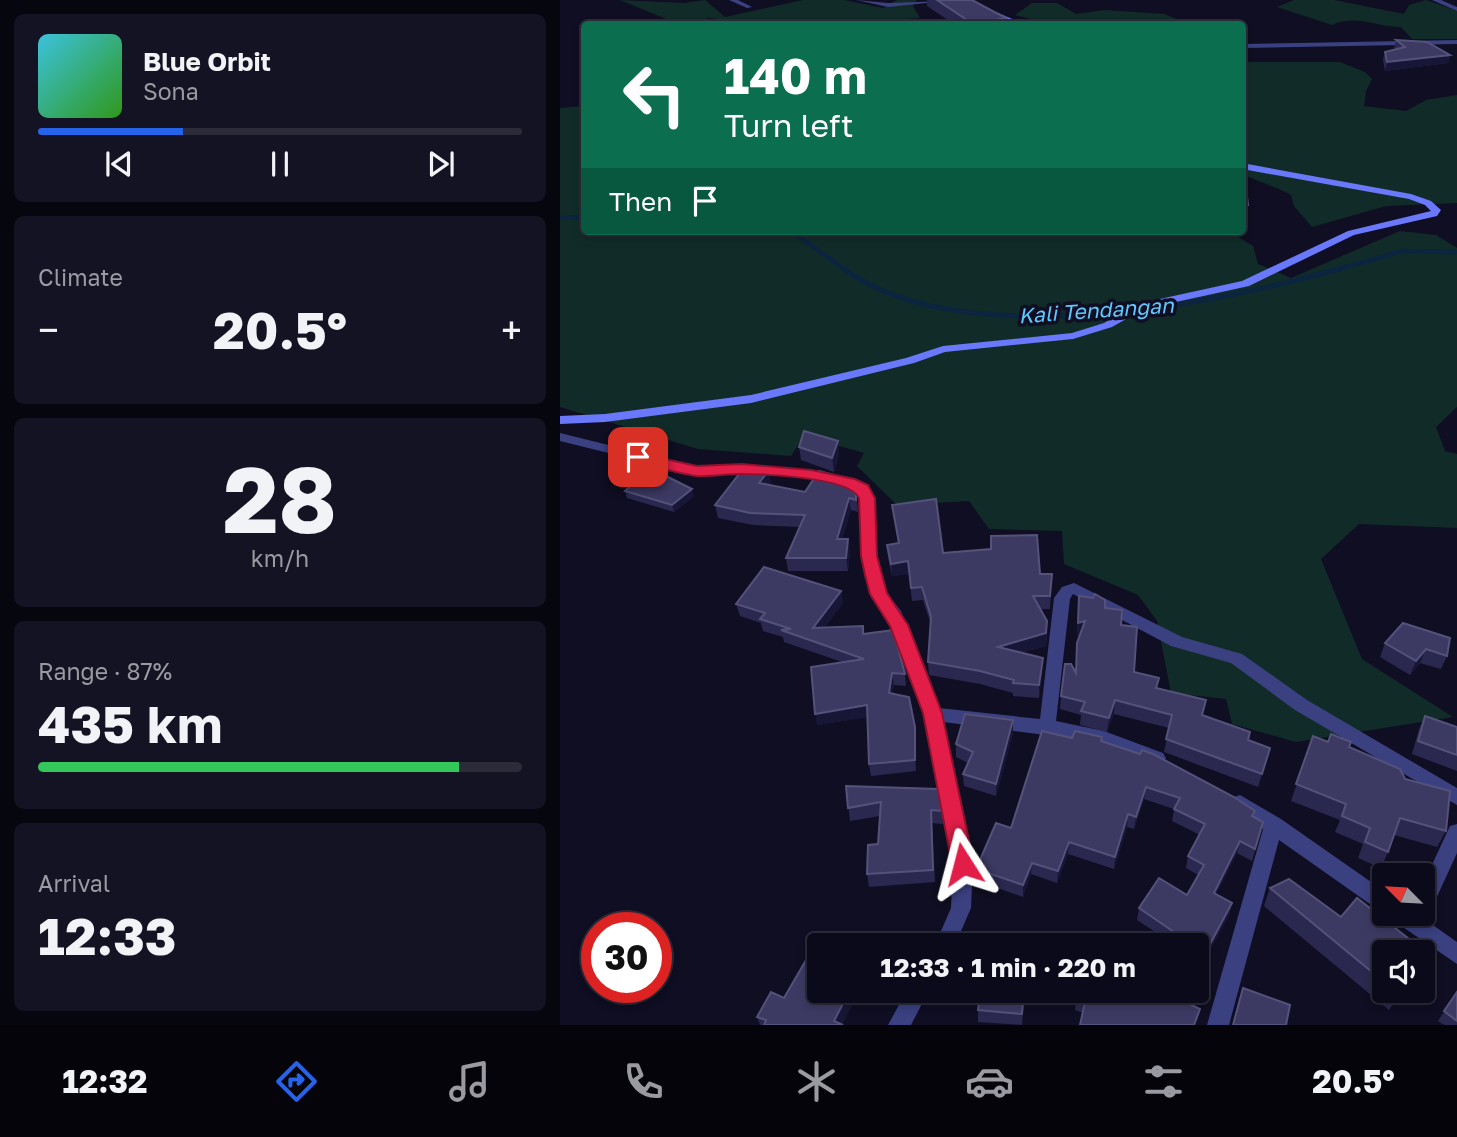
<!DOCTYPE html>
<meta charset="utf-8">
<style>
:root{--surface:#0b0a1a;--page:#141323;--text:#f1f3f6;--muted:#9a9aa2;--line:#2b2b39;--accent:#2563eb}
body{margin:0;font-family:"Golos Text",sans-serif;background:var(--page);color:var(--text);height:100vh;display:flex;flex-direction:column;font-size:26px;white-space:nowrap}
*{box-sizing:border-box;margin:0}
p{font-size:23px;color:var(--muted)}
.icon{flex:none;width:38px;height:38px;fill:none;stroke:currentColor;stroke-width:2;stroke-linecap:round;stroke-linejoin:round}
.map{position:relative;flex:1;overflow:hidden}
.panel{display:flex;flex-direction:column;gap:14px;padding:14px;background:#06060e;width:560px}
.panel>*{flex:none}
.hud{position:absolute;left:21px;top:21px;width:665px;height:214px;border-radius:7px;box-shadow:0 4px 10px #0003,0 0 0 2px var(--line);background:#0b6e4f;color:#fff;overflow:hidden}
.needle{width:46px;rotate:294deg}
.controls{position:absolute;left:812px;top:863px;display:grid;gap:14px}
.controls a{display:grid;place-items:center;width:63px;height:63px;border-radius:7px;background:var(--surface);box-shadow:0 4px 10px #0003,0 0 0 2px var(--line);font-size:35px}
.speed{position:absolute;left:21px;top:912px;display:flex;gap:14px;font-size:35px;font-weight:700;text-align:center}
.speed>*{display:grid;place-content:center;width:91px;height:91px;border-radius:50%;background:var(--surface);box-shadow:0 4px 10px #0003,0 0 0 2px var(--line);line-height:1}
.speed .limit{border:10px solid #d22;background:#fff;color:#111}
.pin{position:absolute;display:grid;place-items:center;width:60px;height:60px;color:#fff;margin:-30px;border-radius:14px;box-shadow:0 4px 10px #0006}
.me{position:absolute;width:77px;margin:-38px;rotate:351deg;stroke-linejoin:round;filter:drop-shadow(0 0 5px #0008)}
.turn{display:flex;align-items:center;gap:24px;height:147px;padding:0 28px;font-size:32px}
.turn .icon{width:91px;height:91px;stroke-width:2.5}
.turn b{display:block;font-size:49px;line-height:60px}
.then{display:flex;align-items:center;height:66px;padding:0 28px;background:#0003;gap:14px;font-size:26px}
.big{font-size:52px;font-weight:700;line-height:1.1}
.panel .tile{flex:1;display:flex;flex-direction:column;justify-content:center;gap:10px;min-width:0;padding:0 24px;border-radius:10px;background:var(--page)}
.panel .dial{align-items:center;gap:0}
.dial b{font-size:91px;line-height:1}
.song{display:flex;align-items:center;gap:21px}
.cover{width:84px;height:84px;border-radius:10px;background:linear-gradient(135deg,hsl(190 70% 55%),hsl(110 70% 35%))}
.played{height:7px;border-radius:4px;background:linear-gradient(90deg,var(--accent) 30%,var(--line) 30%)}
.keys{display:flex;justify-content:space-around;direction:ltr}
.heat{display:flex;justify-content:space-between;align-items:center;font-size:38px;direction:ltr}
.charge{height:10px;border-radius:5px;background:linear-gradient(90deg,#34c759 87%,var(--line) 0)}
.trip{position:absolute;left:247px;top:933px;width:402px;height:70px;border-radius:7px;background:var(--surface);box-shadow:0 4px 10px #0003,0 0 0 2px var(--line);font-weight:700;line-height:70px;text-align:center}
.tab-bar{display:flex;height:112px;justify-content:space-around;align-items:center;background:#04040a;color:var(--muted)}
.tab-bar .icon{width:49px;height:49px}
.tab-bar .active{color:var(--accent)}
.tab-bar b{font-size:32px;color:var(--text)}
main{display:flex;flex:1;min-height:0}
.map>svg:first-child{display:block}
.green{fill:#112c28}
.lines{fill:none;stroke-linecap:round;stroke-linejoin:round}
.stream-far1{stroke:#0b243f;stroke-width:4.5}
.stream{stroke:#0b243f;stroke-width:5}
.street{fill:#3a4080;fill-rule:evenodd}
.secondary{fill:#6a78fc;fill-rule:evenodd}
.wall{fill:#2b2850}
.shaded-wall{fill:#181636}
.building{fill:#3c3a63;stroke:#54527b;stroke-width:2}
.route{fill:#e11d48;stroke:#92132f;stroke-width:2}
.labels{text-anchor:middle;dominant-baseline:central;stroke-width:7;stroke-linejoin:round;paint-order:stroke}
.far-water-label{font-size:21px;font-style:italic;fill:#61c7fc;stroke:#0f0e22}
</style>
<main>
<section class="panel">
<div class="tile">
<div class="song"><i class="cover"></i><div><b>Blue Orbit</b><p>Sona</p></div></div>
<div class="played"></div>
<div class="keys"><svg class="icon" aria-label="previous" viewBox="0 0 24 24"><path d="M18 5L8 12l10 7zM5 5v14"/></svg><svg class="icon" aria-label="pause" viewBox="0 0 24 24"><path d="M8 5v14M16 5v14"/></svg><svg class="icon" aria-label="next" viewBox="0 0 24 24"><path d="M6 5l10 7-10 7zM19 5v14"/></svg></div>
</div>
<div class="tile"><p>Climate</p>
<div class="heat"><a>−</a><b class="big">20.5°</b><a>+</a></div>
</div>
<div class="tile dial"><b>28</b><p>km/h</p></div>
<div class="tile"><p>Range · 87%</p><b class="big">435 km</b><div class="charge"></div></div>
<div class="tile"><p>Arrival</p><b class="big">12:33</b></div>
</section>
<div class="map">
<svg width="897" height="1025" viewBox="0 0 897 1025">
<rect width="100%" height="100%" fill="#0f0e22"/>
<g class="green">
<polygon points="60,0 124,3 145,0 165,17 243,0 284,0 323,8 337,0 357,0 353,6 360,18 267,24 207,24 202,20 185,22 149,18 118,24"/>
<path d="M 734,0 L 774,0 L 844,14 L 849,5 L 866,0 L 897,11 L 897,39 L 852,39 L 841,27 C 816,27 796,14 772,25 L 717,7 Z"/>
<polygon points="472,3 497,3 516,14 544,10 604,14 627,23 491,24 455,15"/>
<path d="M 683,56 L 688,62 L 780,62 L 805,72 L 812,79 L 806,91 L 804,106 L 846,111 L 866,100 L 897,95 L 897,203 L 826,206 L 752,227 L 734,206 L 731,195 C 715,186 698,182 683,174 Z"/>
<polygon points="24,106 24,231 625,231 678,237 693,246 698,264 731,278 840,231 876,235 897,248 897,407 876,427 885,451 897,454 897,528 799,524 761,559 802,659 893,717 736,742 672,724 666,699 611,693 597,621 578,595 504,564 502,531 429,529 409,501 337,505 297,466 304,453 244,436 231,456 138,449 0,407 0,108"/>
</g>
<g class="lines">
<g class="stream-far1">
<polyline points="0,218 24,217"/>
<polyline points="231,231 287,271"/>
<polyline points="772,271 842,251 897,252"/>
</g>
<path class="stream" d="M 284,269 C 400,353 649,306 778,269"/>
<g class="street">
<polygon points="169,0 178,0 192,7 187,8"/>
<polygon points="296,0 328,3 386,1 328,7"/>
<polygon points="872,0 881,0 897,7 897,11"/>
<polygon points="897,40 897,44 682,48 682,44"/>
<polygon points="0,433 137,467 182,465 251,470 295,479 308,486 314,498 316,556 326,592 341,611 379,708 480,719 494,598 502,587 514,583 622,637 682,654 747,700 897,788 897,805 735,710 671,663 611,646 513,594 510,599 496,721 544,731 603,753 606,758 603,763 597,765 566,753 516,739 383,722 413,864 411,908 395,945 375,945 391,908 393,864 365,714 326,613 311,594 302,556 300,498 297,492 286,486 251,478 182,473 137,475 0,441"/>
<polygon points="680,795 721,819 824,891 824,911 817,909 719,840 669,1025 647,1025 703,829 674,809 671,803 674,797"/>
<polygon points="897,824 897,853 870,912 863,914 861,914 863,914 863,884 890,826"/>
<polygon points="831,914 857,914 897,942 897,964 834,921"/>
<polygon points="347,990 369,990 351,1025 328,1025"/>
</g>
<g class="secondary">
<polygon points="399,0 408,0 464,24 456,24"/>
<polygon points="682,163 851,194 871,201 881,210 877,216 794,235 689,286 584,309 552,327 513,339 385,352 354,363 191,403 45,422 0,424 0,416 45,414 191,395 346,358 383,346 512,333 544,323 577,304 682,281 788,231 871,211 865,205 849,199 682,169"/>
</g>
</g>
<g class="wall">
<polygon points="367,0 412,0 446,24 394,24 367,6"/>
<polygon points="836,40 890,55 888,63 825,71 823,60 825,52 836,49 834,48"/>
<polygon points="682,188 688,205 685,223 682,222"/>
<polygon points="278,441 279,454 274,472 241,460 239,447"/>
<polygon points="259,471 297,501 298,512 291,510 282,539 288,539 290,551 288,571 228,571 226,558 240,527 193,525 158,518 155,505 211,482 209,485 245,492"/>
<polygon points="65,491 134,496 114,512 67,498"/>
<polygon points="332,505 383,553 480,574 492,574 490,609 480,609 487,634 486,646 461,653 482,671 479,698 453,696 453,693 420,684 369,675 368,662 371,625 363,600 352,601 349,574 332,576 328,558 327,545 338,543"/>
<polygon points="281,591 283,603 264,628 305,634 345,674 346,686 334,685 332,694 356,739 356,771 311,776 309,764 308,717 257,725 282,662 224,642 223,637 203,631 201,623 180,616 176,604"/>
<polygon points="519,596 545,608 561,625 574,672 599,678 597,688 643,715 690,732 688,740 710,748 698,787 604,752 609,728 554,714 547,732 520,725 521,715 500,709 501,696 516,672 520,635 517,636"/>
<polygon points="890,638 887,656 881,669 860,663 850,675 820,657 825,643"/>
<polygon points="865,716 897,727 897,771 852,754 859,729"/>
<polygon points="453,733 436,796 404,786 403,774 408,763 396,757 396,744"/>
<polygon points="753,736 768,742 789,747 845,779 886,831 877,847 834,835 828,852 821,868 798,858 803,844 775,832 780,820 731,801"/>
<polygon points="542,737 542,742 703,822 692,861 677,853 656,894 672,903 669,915 645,959 642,958 637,970 637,945 609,941 577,920 579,908 627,895 638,875 626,868 628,856 640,835 612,821 614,809 584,799 574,829 567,827 554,869 508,854 497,883 471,874 463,897 417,881 416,869 451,828 512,738"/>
<polygon points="286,786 382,811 383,824 372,823 375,882 309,887 307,874 318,844 320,816 290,821"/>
<polygon points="710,888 868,954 863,963 863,952 824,952 824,990 844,990 829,1010 704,906"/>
<polygon points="420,990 465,990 462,1025 418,1022 418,1010"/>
<polygon points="584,990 628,990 623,1000 523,1013 515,1010 516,999 582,994"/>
<polygon points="897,992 897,1025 884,1025 878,1021"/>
<polygon points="297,995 282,1024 283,1025 200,1025 197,1017 224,998"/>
</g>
<g class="shaded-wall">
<polygon points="446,18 446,24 413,24"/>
<polygon points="890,55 888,63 825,71 827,62"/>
<polygon points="278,441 279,454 274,472 272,458"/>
<polygon points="209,470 211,482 201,495 199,483"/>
<polygon points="132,489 134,496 114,512 112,505"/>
<polygon points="289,498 291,510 278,551 277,539"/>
<polygon points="288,539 290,551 288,571 286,558"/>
<polygon points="348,561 350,574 332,576 331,564"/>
<polygon points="281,591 283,603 255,640 253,628"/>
<polygon points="487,621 486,646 438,659 438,647"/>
<polygon points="525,621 524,634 517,636 518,623"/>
<polygon points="866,649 860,663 850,675 856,661"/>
<polygon points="483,658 482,671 479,698 479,685"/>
<polygon points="332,673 334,685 331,705 329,693"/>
<polygon points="555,700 554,714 547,732 549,718"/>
<polygon points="307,705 309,717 257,725 255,714"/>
<polygon points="453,720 453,733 436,796 436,784"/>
<polygon points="355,727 356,739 356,771 355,760"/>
<polygon points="586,787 584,799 574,829 576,817"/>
<polygon points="568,814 567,827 554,869 555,857"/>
<polygon points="680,841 677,853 651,905 654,893"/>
<polygon points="509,842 508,854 497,883 498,871"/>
<polygon points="472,863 471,874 463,897 463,885"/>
<polygon points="672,903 669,915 645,959 648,948"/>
<polygon points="646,946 642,958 637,970 637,965"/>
<polygon points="290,990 296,990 297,995 282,1025 274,1021"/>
<polygon points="841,990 844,990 829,1010 838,994"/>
</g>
<g class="building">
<polygon points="377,0 412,0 446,18 413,24"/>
<polygon points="836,40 867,42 890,55 827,62 825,52 845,47"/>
<polygon points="682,188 686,188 688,205 682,205"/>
<polygon points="244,431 278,441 272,458 239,447"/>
<polygon points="186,465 209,470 199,483 245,492 259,471 291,480 296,489 296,500 289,498 277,539 288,539 286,558 226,558 245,515 190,513 155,505"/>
<polygon points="88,467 132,489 112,505 65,491"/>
<polygon points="376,499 383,553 431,549 431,536 477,535 480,574 492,574 490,596 473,596 487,621 486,633 438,647 483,658 479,685 453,683 454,680 420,671 368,662 371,617 362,587 351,588 348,561 331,564 327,545 339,543 332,505"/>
<polygon points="204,567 281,591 253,628 303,626 303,634 333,630 345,674 332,673 329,693 349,697 355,727 355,760 309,764 307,705 255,714 251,667 304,659 221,630 231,629 200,619 205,613 176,604"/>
<polygon points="535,594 545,600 545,608 562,610 561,625 577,627 574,672 599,678 596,688 646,700 642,715 690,732 688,740 710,748 702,774 606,739 612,715 555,700 549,718 521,711 525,702 501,696 505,664 511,664 516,673 517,643 525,621 518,623 519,596 533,598"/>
<polygon points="843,623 890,638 887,656 866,649 856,661 825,643"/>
<polygon points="405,714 453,720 436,784 403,774 413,752 396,744"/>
<polygon points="865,716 897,727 897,755 858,741"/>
<polygon points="482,731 512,738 515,731 542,737 541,741 580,754 582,750 593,754 674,797 695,811 692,816 703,822 695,849 680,841 654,893 672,903 648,948 646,946 637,965 637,945 607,945 614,932 579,908 599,878 627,895 644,865 628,856 645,824 614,809 620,798 586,787 576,817 568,814 555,857 509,842 498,871 472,863 463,885 416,869 436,823 451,828"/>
<polygon points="771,734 791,742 789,747 840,769 845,779 890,791 886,831 840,818 828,852 805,842 810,828 782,816 786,804 736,784 753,736 768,742"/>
<polygon points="286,786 378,789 382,811 371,810 373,870 307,874 308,845 318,844 321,802 288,808"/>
<polygon points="729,879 781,917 797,898 868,954 863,961 863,952 824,952 824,982 710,888"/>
<polygon points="246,960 259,966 259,990 290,990 274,1021 283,1025 204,1025 206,1020 197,1017 211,992 224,998"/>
<polygon points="683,988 730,1005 726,1025 673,1025"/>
<polygon points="420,990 464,990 462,1014 418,1010"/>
<polygon points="519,990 572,990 582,994 584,990 625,990 621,1000 640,1009 634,1025 520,1025 525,1002 516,999"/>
<polygon points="897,992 897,1021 884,1011"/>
</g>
<path class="route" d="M 78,453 L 137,466 L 182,464 L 251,470 L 295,479 L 308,485 L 315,498 L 317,556 L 327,593 L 348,625 L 382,713 L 414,864 L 411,871 L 403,874 L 395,871 L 392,864 L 363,713 L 330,626 L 310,594 L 305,575 L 301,556 L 299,498 C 290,477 203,474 180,474 C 166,474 151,477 137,476 C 116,473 93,466 73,461 L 71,457 Z"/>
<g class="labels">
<g class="far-water-label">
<text transform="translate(536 310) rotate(-4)">Kali Tendangan</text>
</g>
</g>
</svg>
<div class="controls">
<a><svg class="needle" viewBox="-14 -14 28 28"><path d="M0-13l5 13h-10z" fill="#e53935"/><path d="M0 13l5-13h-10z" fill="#9a9aa2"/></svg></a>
<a><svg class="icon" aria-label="sound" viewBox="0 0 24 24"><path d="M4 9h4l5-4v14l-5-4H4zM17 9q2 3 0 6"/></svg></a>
</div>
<div class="speed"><div class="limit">30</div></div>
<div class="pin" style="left:78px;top:457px;background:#d93025"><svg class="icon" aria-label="arrive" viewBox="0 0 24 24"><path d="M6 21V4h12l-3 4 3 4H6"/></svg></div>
<svg class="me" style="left:403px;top:864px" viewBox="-20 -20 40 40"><path d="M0-17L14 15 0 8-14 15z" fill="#e11d48" stroke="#fff" stroke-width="4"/></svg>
<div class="trip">12:33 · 1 min · 220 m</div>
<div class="hud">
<div class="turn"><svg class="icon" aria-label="left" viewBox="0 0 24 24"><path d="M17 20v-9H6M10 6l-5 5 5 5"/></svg><div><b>140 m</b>Turn left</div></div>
<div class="then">Then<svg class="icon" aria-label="arrive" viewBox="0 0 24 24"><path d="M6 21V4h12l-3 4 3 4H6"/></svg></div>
</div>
</div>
</main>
<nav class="tab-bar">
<b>12:32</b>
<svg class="icon active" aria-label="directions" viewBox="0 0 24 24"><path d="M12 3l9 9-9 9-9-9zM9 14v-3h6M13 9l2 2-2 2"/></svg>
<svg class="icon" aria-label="music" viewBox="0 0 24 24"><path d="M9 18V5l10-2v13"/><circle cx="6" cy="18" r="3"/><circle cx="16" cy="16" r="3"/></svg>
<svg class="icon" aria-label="phone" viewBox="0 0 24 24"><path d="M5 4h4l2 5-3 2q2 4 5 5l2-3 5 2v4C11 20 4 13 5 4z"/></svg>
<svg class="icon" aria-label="climate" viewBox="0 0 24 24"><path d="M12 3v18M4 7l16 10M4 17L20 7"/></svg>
<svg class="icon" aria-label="car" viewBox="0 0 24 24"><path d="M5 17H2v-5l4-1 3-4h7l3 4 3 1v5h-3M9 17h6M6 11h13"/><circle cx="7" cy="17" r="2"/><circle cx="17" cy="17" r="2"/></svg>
<svg class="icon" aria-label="filters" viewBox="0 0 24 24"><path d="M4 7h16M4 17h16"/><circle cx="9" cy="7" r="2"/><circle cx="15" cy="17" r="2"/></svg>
<b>20.5°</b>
</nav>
